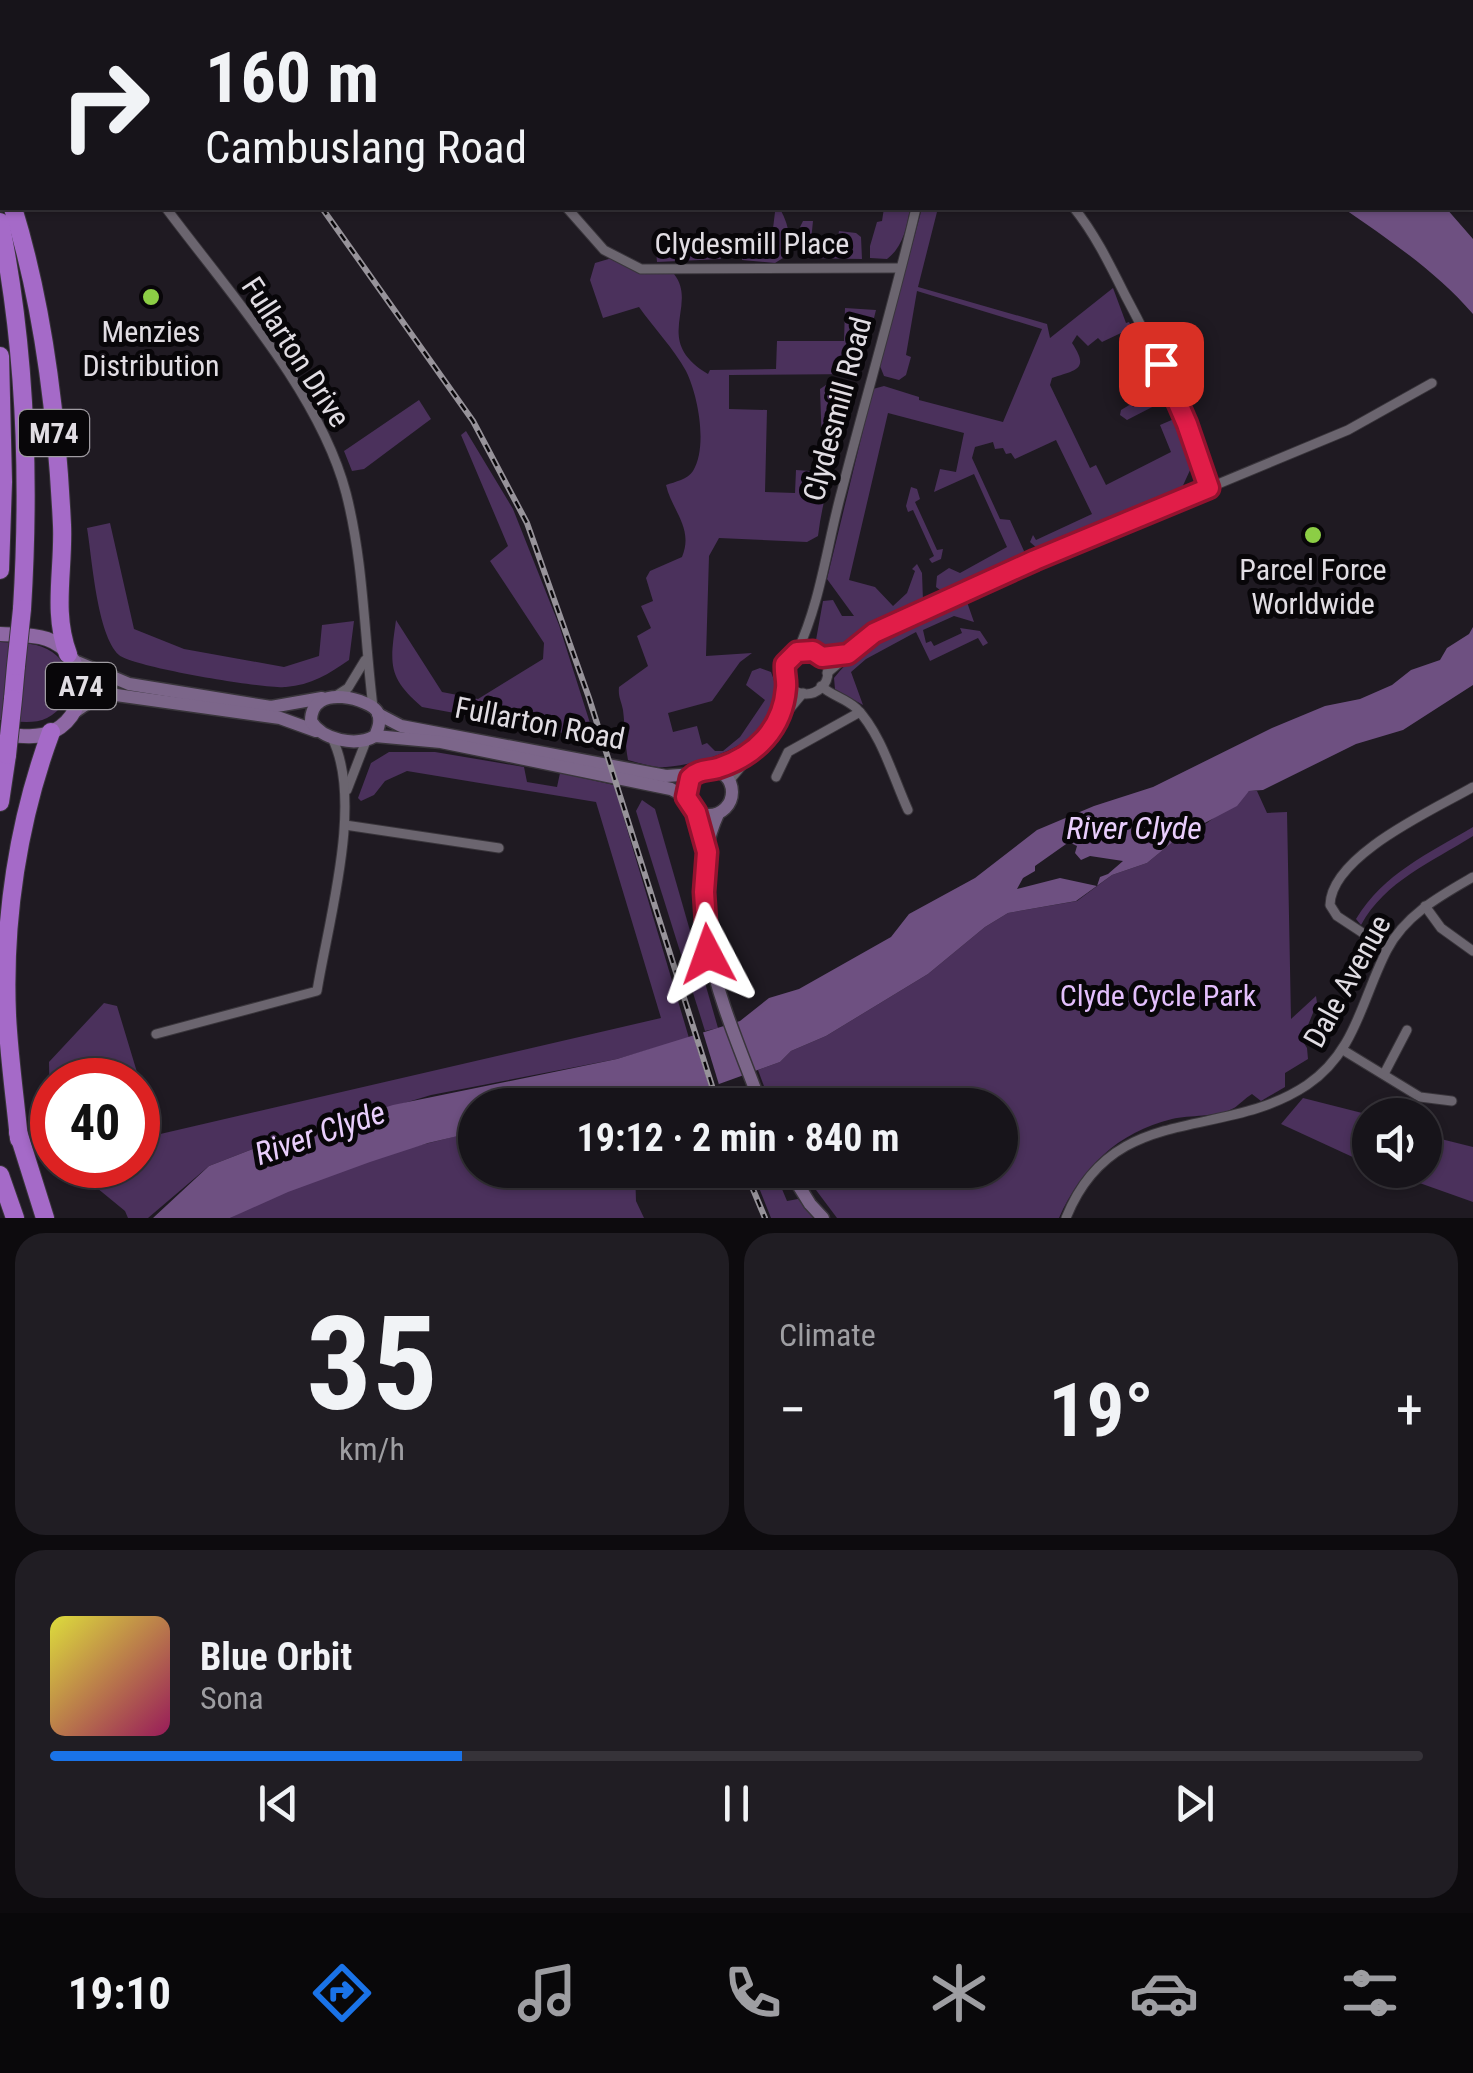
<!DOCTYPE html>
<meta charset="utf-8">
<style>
:root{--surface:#17141a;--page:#201d23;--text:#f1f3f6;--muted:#9e9ea2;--line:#363339;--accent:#1a73e8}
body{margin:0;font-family:"Roboto Condensed",sans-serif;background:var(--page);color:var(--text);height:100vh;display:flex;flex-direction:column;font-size:38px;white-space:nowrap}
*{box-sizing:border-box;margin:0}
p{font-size:32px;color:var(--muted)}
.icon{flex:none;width:55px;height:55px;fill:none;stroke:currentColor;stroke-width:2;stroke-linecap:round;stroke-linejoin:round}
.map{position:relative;height:1218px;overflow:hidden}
.sheet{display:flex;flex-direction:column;gap:15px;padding:15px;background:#0d0b0e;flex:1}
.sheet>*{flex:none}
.guide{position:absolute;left:0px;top:0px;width:1475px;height:210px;box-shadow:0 2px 8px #0004,0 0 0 2px var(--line);background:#17141a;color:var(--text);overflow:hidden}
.tools{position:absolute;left:1352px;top:1098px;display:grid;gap:20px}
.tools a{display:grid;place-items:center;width:90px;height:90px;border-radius:50%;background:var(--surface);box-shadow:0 2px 8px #0004,0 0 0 2px var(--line);font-size:50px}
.speed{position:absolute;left:30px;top:1058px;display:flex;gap:20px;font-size:50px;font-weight:700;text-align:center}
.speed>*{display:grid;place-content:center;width:130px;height:130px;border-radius:50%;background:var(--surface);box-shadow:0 2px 8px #0004,0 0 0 2px var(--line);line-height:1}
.speed .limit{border:15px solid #d22;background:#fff;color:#111}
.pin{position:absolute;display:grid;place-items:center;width:85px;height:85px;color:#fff;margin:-42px;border-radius:20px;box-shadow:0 5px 15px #0006}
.me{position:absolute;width:110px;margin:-55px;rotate:356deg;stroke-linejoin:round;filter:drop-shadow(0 0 8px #0008)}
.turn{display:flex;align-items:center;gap:35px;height:210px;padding:0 40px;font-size:45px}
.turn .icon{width:130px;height:130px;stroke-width:2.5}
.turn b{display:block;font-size:70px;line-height:85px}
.big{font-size:75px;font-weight:700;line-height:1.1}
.sheet .tile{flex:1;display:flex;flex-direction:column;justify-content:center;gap:15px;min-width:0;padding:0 35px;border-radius:30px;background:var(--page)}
.sheet .dial{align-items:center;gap:0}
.dial b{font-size:130px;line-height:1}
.song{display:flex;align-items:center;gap:30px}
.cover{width:120px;height:120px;border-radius:15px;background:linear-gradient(135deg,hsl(60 70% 55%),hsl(330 70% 35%))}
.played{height:10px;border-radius:5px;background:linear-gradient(90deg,var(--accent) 30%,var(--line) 30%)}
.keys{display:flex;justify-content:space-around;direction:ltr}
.heat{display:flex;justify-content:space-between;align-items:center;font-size:55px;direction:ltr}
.sheet .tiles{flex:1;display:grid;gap:15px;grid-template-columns:1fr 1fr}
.tile:last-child{grid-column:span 2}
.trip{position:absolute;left:458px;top:1088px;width:560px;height:100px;border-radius:50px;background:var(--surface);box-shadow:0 2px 8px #0004,0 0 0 2px var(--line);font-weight:700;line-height:100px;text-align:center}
.dock{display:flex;height:160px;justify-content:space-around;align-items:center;background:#09080a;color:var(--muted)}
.dock .icon{width:70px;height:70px}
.dock .active{color:var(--accent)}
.dock b{font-size:45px;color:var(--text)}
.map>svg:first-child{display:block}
.green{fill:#4b315c}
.water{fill:#6e5081;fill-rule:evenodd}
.pier{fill:#1f1a22}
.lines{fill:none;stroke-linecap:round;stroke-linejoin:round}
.street-casing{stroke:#39353b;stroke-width:11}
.secondary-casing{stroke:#39353b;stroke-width:15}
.primary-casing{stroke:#39353b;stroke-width:16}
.highway-casing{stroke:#39353b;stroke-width:20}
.street{stroke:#6b656f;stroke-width:9}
.secondary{stroke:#7c668a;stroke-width:12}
.primary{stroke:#8e68a4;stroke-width:14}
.highway{stroke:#a56ac8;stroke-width:18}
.rail-casing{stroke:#97939a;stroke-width:6}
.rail{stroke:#080609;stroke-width:2.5;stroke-dasharray:8;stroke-linecap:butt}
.highway-bridge-casing{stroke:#39353b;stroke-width:20;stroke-linecap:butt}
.highway-bridge{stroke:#a56ac8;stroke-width:18}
.route-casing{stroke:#92132f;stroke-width:25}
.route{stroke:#e11d48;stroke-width:18}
.poi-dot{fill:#8cce45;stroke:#080609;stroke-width:4}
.labels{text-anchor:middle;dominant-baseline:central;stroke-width:10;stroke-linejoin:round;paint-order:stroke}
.shield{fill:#080609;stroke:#a09ca2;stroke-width:2.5}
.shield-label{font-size:28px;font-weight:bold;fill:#e1dde3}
.street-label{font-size:30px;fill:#e1dde3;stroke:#080609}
.poi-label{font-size:30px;fill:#e1dde3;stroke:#080609}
.park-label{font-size:30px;fill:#e3bffc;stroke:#080609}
.water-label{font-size:32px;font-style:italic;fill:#e9cefc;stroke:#080609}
</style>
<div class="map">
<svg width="1473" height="1218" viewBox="0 0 1473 1218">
<rect width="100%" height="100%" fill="#1f1a22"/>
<g class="green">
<path d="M 884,208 L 910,208 C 907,227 903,247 887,259 L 870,258 L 870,246 L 877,222 L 882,221 Z"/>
<path d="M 922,208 L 938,208 L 918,287 L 1047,324 L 1050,338 L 1113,288 L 1126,323 L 1129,322 L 1164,398 L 1160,403 L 1127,420 L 1120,415 L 1121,410 L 1131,404 L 1133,407 L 1151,398 L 1121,333 L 1102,342 L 1098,338 L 1088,346 L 1077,335 L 1072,343 C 1090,370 1076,370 1052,378 L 1050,385 L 1090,468 L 1096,465 L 1106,485 L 1171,452 L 1160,425 L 1174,419 L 1191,468 L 1180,492 L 1039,550 L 1030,542 L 1033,535 L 1036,540 L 1092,514 L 1056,440 L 1015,459 L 1011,453 L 1006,454 L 1003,448 L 995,449 L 993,442 L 975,447 L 972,458 L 1000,519 L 1010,520 L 1024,551 L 1022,558 L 944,593 L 936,587 L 937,576 L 949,568 L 960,573 L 1007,547 L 974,474 L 934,492 L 940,469 L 956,472 L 964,433 L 888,413 L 849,580 L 875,587 L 893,606 L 907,593 L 915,571 L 912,569 L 917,564 L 922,573 L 923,601 L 861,633 L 838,650 L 823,649 L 816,640 L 823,601 L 833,600 L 842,616 L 854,616 L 827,579 L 873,389 L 884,386 L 919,397 L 919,400 L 1003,422 L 1042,329 L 917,291 L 906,355 L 911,357 L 906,375 L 899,380 L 884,376 L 880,366 Z"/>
<path d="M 780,209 C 789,225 793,242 783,258 L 775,263 L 742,260 L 742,254 L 770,253 L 775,212 Z"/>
<polygon points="803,221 813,221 811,241 837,244 839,231 856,233 861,237 862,259 803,258 800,227"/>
<polygon points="656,249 720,256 721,259 657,262"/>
<path d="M 612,258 L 642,271 L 674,274 C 699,306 651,340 708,374 L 710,370 L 776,369 L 777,341 L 844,341 L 845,308 L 876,310 L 860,374 L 729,375 L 729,409 L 767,410 L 765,492 L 795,493 L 796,470 L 810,471 L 810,492 L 819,490 L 823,475 L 820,389 L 826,385 L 855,387 C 843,437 824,486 818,536 L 807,542 L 719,538 L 709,556 L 706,656 L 752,653 L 740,662 L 712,701 L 668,713 L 673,732 L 697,726 L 702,745 L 707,743 L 715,751 L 723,751 L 740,737 L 765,700 L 746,685 L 752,671 L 760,668 L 771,672 C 797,733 711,764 666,767 C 653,768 640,763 628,760 C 625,743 625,726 623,710 C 621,700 618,697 619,687 L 648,666 L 637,636 L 651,628 L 641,606 L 653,601 L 646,578 L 650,571 L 682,557 C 694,528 672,511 666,485 C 675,482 688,479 693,471 C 708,446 698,395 686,371 C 674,349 654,328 639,307 L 603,318 L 590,280 L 595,263 Z"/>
<polygon points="419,400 431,419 364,469 352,471 344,451"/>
<path d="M 466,431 L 513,509 L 559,625 L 595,739 L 422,707 C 387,677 390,664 396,620 L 442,692 L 478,699 L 543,659 L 544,643 L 490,561 L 508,546 L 461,435 Z"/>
<polygon points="911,487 917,489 920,499 915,502 937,550 943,549 941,559 932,563 929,559 934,556 913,510 908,512 906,506"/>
<path d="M 110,523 L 134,629 L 184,649 L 284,667 L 319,656 L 322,625 L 354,621 L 349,660 C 329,674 311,685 286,687 C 264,689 133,667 119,655 C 97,635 92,558 87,528 Z"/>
<path d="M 961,601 L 967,602 L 974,622 L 954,616 L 923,630 L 926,643 L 931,641 L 934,646 L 962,633 L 960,628 L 980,631 L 988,643 L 983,646 L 978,638 L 930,661 L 916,632 L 866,659 L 851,672 L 863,705 L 835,689 L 834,678 C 864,639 916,618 961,601 Z"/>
<path d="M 0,642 C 15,643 34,642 47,649 C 76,663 76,704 47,718 C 33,725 15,721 0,720 Z"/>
<polygon points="389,752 435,752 524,767 527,782 557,787 560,773 614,785 689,1038 617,1059 431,1095 258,1147 209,1166 148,1218 128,1218 125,1211 69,1165 138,1165 138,1080 52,1080 52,1123 50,1117 49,1062 104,1003 117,1006 156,1135 661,1018 596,802 407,771 385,781 374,795 361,801 358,798 371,763"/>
<path d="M 1249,791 L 1257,791 L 1267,813 L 1287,812 L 1291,1019 L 1316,996 L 1317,1003 L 1302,1040 L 1307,1048 L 1308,1059 L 1285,1073 L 1285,1087 L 1261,1101 L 1252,1094 C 1245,1098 1239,1105 1234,1108 C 1218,1117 1189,1115 1172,1119 C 1118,1132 1081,1168 1059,1218 L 837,1218 L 801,1170 L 1000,1170 L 1000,1105 L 771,1105 L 758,1070 L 780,1062 L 791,1051 L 826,1036 L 928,974 L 985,927 L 1008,913 L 1077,901 L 1112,875 L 1147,863 L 1180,836 L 1207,823 Z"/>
<polygon points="642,800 655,809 718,1028 705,1031 636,811"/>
<path d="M 1473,827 L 1473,836 C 1432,862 1385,881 1361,925 L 1356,919 C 1384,873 1428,854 1473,827 Z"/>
<polygon points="708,1088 712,1105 619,1105"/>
<polygon points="1303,1098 1370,1115 1370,1165 1281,1124"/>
<path d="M 475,1132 L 475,1170 L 635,1170 L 636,1201 L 644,1218 L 230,1218 C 305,1178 392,1150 475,1132 Z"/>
<polygon points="1425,1135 1473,1147 1473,1202 1383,1170 1425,1170"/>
<polygon points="752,1170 774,1170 787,1201 798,1199 814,1218 771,1218"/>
</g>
<g class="water">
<path d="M 1343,208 L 1446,208 L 1473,239 L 1473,314 C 1436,271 1389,240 1343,208 Z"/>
<path d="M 1473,627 L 1473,685 L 1403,730 L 1356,744 L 1263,790 L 1249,791 L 1237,806 L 1180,836 L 1147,863 L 1112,875 L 1076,901 L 1008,913 L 985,927 L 928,974 L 826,1036 L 791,1051 L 780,1062 L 708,1088 L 619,1105 L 475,1105 L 475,1132 L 428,1143 L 370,1162 L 288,1192 L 230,1218 L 153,1218 L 209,1166 L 258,1147 L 393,1105 L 617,1059 L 740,1021 L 769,998 L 799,989 L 891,937 L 909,914 L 975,878 L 1037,830 L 1094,806 L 1153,787 L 1272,728 L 1325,706 L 1360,699 L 1392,685 L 1411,670 L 1440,660 L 1447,648 L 1469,634 ZM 1069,842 L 1077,846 L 1075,853 L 1081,860 L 1090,856 L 1123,861 L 1108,874 L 1100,877 L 1097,886 L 1060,878 L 1017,889 L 1023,878 L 1035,871 L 1035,866 Z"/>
</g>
<polygon class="pier" points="702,1029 720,1088 711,1092 692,1032"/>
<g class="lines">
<g class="street-casing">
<g id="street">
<polyline points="400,0 405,2"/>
<polyline points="1405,0 1405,2"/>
<polyline points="1470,0 1470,2"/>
<polyline points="381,2 382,0"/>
<polyline points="697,2 697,0"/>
<polyline points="1335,2 1340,0"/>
<polyline points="1472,16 1473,18"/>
<path d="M 166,208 C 227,290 320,393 346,493 C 364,563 364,635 373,707"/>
<polyline points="567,208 604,250 641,269 900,268"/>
<path d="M 1074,208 C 1095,234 1110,265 1125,295 C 1159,358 1186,421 1209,488"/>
<circle cx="806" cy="672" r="22"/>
<path d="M 797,652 C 821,601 827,544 842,490 C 866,396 894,302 916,208"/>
<polyline points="827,673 874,633 1035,560 1348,430 1432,383"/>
<path d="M 821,686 C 832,696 845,698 856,708 C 881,733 893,777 908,810"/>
<polyline points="334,697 348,688 365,660"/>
<polyline points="780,715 787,683"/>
<polyline points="715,769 750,752"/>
<polyline points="776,777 788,752 860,712"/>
<polyline points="729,781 803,693"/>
<polyline points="347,790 366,741"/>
<polyline points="345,825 499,848"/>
<polyline points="1425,906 1441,928 1473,951"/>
<path d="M 1387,949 L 1337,916 L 1330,905 C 1331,855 1435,809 1473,787"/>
<path d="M 156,1034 L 317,991 C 328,922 364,801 332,738"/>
<polyline points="1343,1050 1420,1097 1452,1101"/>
<polyline points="1384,1074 1407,1030"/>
<path d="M 1066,1218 C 1113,1100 1222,1142 1307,1085 C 1356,1052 1362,998 1387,950 C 1405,915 1440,896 1473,877"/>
</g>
</g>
<g class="secondary-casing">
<g id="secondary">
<polyline points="77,662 129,684 271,707 322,698"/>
<polyline points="76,711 102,693 280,718 316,731"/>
<polyline points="378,714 401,726 666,776 694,774"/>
<path d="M 375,736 C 378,729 381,722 378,713 C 373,700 311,681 311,721 C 322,740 356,747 375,736 L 441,742 L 671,789 L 686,797"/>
<circle cx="709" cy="792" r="23"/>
<path d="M 718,814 C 675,909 728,1015 761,1105"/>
<polyline points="789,1170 810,1204 823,1218"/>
</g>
</g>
<g class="primary-casing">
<g id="primary">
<polyline points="518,0 525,2"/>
<polyline points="1303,0 1305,2"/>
<polyline points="944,2 946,0"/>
<polyline points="1472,180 1473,181"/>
<path d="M 0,634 C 16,635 32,634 47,639 C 87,653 93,710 54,731 C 38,739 18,736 0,734"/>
</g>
</g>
<g class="highway-casing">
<g id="highway">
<polyline points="0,167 2,175"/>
<path d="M 13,208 C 44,308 57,420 62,525 C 64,569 52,612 68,654"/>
<path d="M 0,222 C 26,349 30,480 22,609"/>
<polyline points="0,356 3,482 0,570"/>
<polyline points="13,699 16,666"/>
<polyline points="0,802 7,755"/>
<polyline points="18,1132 45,1218"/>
<path d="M 19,1139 C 15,1098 9,1056 7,1015 C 3,920 18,821 51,732"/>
<polyline points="0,1175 15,1218"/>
</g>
</g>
<use href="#street" class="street"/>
<use href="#secondary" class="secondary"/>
<use href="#primary" class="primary"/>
<use href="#highway" class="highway"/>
<g class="rail-casing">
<g id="rail">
<polyline points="179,0 181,2"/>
<polyline points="322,208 473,421 527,523 589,698 718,1105"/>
<polyline points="745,1170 765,1218"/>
</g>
</g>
<use href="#rail" class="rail"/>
<g class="highway-bridge-casing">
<g id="highway-bridge">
<polyline points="16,666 22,609"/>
<polyline points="7,755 13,699"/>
</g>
</g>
<use href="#highway-bridge" class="highway-bridge"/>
</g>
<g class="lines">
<g class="route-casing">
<path id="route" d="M 708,954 L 704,892 L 707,852 L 696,812 L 686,797 L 690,778 C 699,769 707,771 718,768 C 756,756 783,728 786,688 C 787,680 784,673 785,664 L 797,652 L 813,651 L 822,657 L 848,654 L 874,633 L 1035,560 L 1209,488 L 1187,424 L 1161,364"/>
</g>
<use href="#route" class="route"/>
</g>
<g class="poi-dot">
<circle cx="151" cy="297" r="10"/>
<circle cx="1313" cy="535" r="10"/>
</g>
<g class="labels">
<g class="shield">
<rect x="19" y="410" width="70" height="46" rx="8"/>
<rect x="46" y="663" width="70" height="46" rx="8"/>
</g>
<g class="shield-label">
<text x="54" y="433">M74</text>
<text x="81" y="686">A74</text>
</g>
<g class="street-label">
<text x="752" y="243">Clydesmill Place</text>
<text transform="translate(296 352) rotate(57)">Fullarton Drive</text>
<text transform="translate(837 409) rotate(-75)">Clydesmill Road</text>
<text transform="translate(540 723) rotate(11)">Fullarton Road</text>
<text transform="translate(1347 981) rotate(-61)">Dale Avenue</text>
</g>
<g class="poi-label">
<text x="151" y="331">Menzies<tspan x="151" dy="34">Distribution</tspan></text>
<text x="1313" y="569">Parcel Force<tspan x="1313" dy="34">Worldwide</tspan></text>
</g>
<g class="park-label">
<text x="1158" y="995">Clyde Cycle Park</text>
</g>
<g class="water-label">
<text x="1134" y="828">River Clyde</text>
<text transform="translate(320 1133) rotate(-19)">River Clyde</text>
</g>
</g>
</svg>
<div class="tools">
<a><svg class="icon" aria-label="sound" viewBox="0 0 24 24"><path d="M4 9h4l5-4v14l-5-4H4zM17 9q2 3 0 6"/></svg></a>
</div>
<div class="speed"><div class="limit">40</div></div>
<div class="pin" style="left:1161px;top:364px;background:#d93025"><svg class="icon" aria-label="arrive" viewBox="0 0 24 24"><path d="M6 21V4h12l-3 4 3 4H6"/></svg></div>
<svg class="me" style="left:708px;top:954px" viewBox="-20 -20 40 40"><path d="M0-17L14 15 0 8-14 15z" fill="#e11d48" stroke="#fff" stroke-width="4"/></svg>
<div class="trip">19:12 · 2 min · 840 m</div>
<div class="guide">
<div class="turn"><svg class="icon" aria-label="right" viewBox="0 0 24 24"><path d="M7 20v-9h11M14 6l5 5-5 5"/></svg><div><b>160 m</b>Cambuslang Road</div></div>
</div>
</div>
<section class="sheet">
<div class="tiles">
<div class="tile dial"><b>35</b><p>km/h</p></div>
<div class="tile"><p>Climate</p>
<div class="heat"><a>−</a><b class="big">19°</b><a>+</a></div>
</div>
<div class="tile">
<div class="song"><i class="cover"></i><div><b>Blue Orbit</b><p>Sona</p></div></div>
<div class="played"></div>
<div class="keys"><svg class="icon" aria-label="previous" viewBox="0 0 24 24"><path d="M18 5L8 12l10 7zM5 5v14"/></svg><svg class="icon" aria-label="pause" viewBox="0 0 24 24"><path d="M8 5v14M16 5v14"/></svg><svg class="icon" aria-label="next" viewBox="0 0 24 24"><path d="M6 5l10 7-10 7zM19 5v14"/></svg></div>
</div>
</div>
</section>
<nav class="dock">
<b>19:10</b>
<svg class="icon active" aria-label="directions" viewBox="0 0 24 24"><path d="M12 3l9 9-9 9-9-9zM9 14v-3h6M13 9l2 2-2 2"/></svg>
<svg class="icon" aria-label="music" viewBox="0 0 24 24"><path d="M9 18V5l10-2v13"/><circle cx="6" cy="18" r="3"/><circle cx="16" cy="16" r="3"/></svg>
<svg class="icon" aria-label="phone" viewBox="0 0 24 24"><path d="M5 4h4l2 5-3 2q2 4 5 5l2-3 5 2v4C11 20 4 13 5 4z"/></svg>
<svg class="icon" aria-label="climate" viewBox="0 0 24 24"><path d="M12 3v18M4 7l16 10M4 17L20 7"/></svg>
<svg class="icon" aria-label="car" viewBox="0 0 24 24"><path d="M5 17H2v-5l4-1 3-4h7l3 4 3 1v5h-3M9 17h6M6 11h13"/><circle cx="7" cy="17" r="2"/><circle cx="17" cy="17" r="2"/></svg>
<svg class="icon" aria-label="filters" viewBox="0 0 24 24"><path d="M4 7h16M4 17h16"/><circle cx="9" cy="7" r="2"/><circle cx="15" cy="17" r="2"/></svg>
</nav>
